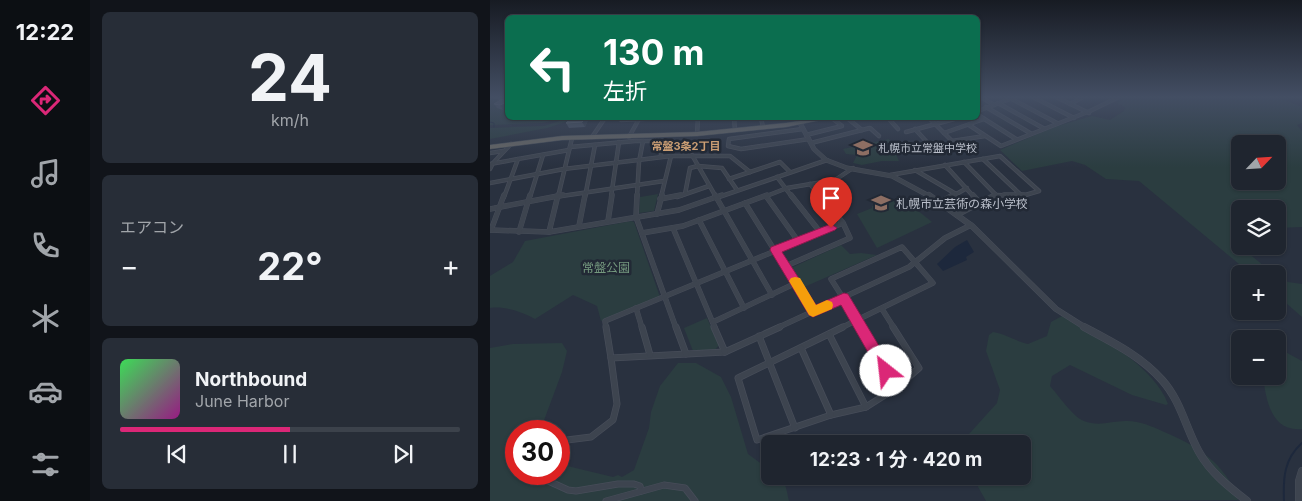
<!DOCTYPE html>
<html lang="ja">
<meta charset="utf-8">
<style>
:root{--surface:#1f252f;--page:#272d37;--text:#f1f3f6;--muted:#a1a5aa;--line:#3c424b;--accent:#db2777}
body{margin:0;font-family:Inter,"Noto Sans JP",sans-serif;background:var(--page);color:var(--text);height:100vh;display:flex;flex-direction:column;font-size:19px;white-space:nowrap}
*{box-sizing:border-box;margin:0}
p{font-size:16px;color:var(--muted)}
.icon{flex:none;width:28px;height:28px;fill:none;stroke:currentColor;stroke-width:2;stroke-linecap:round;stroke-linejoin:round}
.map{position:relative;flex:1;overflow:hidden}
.panel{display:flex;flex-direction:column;gap:12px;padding:12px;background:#11141a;width:400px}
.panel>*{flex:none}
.guide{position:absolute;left:15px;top:15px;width:475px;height:105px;border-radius:8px;box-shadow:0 1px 4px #0004,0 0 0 1px var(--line);background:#0b6e4f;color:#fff;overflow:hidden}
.needle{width:32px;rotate:65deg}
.controls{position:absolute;left:741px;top:135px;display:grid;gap:10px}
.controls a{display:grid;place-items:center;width:55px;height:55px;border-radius:8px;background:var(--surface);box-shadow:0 1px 4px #0004,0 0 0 1px var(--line);font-size:25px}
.speed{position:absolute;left:15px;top:420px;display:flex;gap:10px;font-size:25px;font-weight:700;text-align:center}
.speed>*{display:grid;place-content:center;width:65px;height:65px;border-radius:50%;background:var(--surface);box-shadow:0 1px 4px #0004,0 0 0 1px var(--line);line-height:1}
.speed .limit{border:8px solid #d22;background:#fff;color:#111}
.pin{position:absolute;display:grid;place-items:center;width:42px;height:42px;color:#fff;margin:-51px -21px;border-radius:50% 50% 50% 0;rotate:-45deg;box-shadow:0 0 5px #0007}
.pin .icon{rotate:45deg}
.me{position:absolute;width:55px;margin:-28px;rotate:331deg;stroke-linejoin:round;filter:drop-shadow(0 0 4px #0008)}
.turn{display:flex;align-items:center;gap:18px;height:105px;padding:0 15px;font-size:22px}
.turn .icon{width:65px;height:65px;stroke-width:2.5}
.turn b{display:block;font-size:35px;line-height:42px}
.big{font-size:38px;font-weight:700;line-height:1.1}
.panel .tile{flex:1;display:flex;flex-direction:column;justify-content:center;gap:8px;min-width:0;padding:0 18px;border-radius:8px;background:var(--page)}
.panel .dial{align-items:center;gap:0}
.dial b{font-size:65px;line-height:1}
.song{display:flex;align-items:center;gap:15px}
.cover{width:60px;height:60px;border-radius:8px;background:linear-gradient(135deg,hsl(130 70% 55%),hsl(310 70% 35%))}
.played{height:5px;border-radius:2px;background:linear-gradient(90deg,var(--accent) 50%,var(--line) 50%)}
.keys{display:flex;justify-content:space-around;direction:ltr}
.heat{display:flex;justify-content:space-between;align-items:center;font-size:28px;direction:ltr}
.trip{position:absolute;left:271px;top:435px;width:270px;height:50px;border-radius:8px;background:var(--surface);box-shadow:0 1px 4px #0004,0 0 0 1px var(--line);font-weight:700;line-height:50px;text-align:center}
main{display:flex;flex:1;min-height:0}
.dock{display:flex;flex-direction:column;width:90px;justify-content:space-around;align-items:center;background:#0c0f13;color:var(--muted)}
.dock .icon{width:35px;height:35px}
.dock .active{color:var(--accent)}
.dock b{font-size:22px;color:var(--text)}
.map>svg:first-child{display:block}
.green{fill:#2b3d40;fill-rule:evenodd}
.water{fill:#1d283c}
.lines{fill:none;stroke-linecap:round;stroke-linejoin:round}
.stream-far1{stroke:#1d283c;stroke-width:1}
.stream{stroke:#1d283c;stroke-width:2}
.minor-far2-casing{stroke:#474d59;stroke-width:4.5}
.minor-far1-casing{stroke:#474d59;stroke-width:5.5}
.minor-casing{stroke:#474d59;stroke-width:7}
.tertiary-far2-casing{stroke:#474d59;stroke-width:5}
.tertiary-far1-casing{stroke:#474d59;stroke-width:6}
.tertiary-casing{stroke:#474d59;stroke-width:8}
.trunk-casing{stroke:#454c57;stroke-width:1}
.minor-far2{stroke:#3d444f;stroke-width:3}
.minor-far1{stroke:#3d444f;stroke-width:4.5}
.minor{stroke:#3d444f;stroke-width:5.5}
.tertiary-far2{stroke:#3d444f;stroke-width:4}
.tertiary-far1{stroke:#3d444f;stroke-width:5}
.tertiary{stroke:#3d444f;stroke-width:7}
.trunk{fill:#686865;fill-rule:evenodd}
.wall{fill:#454e5d}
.shaded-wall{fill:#343d4c}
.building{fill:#515a69;stroke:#626a78}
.route{fill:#db2777;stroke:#8e194d}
.slow{fill:#f59e0b}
.labels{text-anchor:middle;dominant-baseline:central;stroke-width:5;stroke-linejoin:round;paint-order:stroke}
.far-neighbourhood-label{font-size:11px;font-weight:bold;fill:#cb9e74;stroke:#222935}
.far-poi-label{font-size:11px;fill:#babfca;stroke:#222935;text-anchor:start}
.poi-label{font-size:12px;fill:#babfca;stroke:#222935;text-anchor:start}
.park-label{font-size:12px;fill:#74987e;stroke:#222935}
</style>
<main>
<nav class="dock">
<b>12:22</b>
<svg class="icon active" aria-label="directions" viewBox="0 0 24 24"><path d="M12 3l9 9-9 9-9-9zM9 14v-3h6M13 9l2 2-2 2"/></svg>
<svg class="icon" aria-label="music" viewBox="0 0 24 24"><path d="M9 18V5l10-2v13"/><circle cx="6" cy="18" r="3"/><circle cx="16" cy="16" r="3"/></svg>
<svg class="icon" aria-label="phone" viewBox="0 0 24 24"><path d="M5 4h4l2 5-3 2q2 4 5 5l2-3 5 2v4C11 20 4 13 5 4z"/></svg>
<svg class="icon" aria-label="climate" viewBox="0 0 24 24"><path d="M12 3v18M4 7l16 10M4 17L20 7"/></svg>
<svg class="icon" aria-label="car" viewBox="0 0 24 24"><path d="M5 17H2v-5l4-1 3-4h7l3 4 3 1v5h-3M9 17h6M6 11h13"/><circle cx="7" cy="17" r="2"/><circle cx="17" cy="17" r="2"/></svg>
<svg class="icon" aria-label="filters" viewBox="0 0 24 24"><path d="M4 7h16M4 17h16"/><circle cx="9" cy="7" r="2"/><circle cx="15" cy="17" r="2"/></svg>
</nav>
<section class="panel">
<div class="tile dial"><b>24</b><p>km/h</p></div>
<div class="tile"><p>エアコン</p>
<div class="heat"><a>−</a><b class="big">22°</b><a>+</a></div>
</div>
<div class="tile">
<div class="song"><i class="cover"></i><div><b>Northbound</b><p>June Harbor</p></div></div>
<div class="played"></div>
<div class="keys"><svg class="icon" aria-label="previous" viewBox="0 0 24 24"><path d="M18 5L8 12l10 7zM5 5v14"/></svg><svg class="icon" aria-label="pause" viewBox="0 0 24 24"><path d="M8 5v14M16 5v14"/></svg><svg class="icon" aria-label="next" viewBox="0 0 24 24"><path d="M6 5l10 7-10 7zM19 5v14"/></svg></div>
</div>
</section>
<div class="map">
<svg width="812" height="501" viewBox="0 0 812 501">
<rect width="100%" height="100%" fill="#29313f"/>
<g class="green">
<polygon points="0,97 17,97 18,118 72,118 53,123 0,125"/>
<path d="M 637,97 L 787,97 L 812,107 L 812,123 L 807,125 L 812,131 L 812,227 L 788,228 L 788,209 L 750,209 L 750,232 L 742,236 L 747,244 L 784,274 L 761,274 L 649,181 L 616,179 L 595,165 L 582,161 L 532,171 L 510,150 L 564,127 L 602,116 L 620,120 L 634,111 L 635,107 L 627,103 ZM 750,144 L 788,144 L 788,181 L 750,181 Z"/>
<polygon points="78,118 88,118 57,128 0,139 0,128 54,126"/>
<polygon points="399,139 409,161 392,161 372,165 363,163 367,155 356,154 353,149"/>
<polygon points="168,194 164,211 149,213 150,197"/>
<polygon points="412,198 442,222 387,248 367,214 382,208 382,206"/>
<path d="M 141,221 L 144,222 L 170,297 L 111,321 L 107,306 L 83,295 L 45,319 C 32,312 16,306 0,308 L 0,276 L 23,262 L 35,241 Z"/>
<polygon points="351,245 360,254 371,253 387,255 312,288 301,268"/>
<polygon points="788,276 798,282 812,284 812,317 788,296"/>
<path d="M 572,316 L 584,319 C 615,341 665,368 678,404 L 676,405 L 642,395 L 580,365 L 562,376 L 560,386 C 569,396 583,417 594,421 C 609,427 621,421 635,421 C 647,420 662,426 672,431 C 706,445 736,463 748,500 L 496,501 L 482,476 L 532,476 L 532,444 L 470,444 L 507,403 L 510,390 L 496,351 L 499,335 L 503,332 C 516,334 525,341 538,344 L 557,336 L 561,322 Z"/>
<polygon points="217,318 229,345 225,350 203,351 194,328"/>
<path d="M 72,343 L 77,351 L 72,372 L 50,431 L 26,431 L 26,474 L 69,474 L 69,464 L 123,477 L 128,475 L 132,477 L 144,470 L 159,428 L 161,412 L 170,386 L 188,363 L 206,363 L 231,377 L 241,397 L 258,454 L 280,470 L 280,476 C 296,476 296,488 299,501 L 0,501 L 0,348 L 23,344 Z"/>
<path d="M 788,348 L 812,361 L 812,429 C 781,432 776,400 773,376 L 788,376 Z"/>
</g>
<polygon class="water" points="477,240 484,252 476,257 477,260 453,271 447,264 465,247"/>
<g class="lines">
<polyline class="stream-far1" points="0,122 4,123 4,127"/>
<path class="stream" d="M 794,501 C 793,478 794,459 812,443"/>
<g class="minor-far2-casing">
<g id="minor-far2">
<polyline points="491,97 504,105"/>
<polyline points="518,97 567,123"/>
<polyline points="543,97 584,118"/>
<polyline points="566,97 599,113"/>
<polyline points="508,103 553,128"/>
<polyline points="580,104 593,97"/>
<polyline points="496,107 540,133"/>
<polyline points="488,111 525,97"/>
<polyline points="488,115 526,139"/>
<polyline points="133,118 131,120 173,118"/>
<polyline points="244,118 245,130"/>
<polyline points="271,118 273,127"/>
<polyline points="357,118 372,130"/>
<polyline points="398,118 408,129"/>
<polyline points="479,125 511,146 600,111 629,97"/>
<polyline points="313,129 239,139 238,146 251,149 319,139"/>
<polyline points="425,129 445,151 468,147 439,118"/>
<polyline points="416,132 468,118"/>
<polyline points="454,133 494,119"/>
<polyline points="207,134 208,118"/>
<polyline points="316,135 352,126 342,118"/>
<polyline points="102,137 115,118"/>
<polyline points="139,137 149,119"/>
<polyline points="462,141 495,136"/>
<polyline points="321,143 380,128 389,136"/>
<polyline points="80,147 145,141 171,141 171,156"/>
<polyline points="0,153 13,151"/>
<polyline points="202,155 226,197"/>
<polyline points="181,156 240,156 260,172"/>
<polyline points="493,159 532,196"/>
<polyline points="474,162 506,195"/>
<polyline points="0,164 79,150"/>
<polyline points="455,165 484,197"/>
<polyline points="0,169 3,163 21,144"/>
<polyline points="425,170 466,194"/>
<polyline points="400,175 510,156 549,191 532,196 506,195 503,197"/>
<polyline points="287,177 302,197"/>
<polyline points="239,179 290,162 300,172"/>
<polyline points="0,183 74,169 181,156 171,197"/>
<polyline points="320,184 331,197"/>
<polyline points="195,194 200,168 208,166 232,168 247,190"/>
<polyline points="14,197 28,159"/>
<polyline points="40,197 53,155"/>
<polyline points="65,197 174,181"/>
<polyline points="68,197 82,138"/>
<polyline points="95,197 105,145"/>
<polyline points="121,197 129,142"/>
<polyline points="147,197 149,162 153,141"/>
<polyline points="187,197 219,186"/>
<polyline points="229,197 337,160"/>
<polyline points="274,197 297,188 345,180 363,168"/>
<polyline points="461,197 477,188"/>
</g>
</g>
<g class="minor-far1-casing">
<g id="minor-far1">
<polyline points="68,195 59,232 189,210 232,195"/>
<polyline points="147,195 146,217 186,328"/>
<polyline points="225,195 282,295"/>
<polyline points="301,195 330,232"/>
<polyline points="483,195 490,203"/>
<polyline points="514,195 534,195"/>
<polyline points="276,196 308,241"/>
<polyline points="170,199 191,195"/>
<polyline points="255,203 323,312"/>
<polyline points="449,203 463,195"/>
<polyline points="0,209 73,195"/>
<polyline points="167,214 172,195"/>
<polyline points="467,215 505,195"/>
<polyline points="209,220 254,308"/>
<polyline points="118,221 122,195"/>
<polyline points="89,226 95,195"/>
<polyline points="183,228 225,328"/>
<polyline points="0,230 59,232"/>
<polyline points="1,230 14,195"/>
<polyline points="29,232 40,195"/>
<polyline points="152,233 193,226 277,195"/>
<polygon points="412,247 443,283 367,320 341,279"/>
<polyline points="296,266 360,238 353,223 330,195"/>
<polyline points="146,308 152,328"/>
<polyline points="392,309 404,328"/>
<polyline points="367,320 372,328"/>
<polyline points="223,322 306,283"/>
<polyline points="116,328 115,321 353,223"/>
<polyline points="287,328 419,267 455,238 481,225"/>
<polyline points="351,328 367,320"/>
</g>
</g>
<g class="minor-casing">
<g id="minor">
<polyline points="116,327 121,358 235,352 290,327"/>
<polyline points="152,327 160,355"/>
<polyline points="186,327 196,354"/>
<polyline points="224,327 235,352"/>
<polyline points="353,327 248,378 267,440 341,415 376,407 406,388"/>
<polyline points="371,327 406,388"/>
<polyline points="403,327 429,368 406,388"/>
<polyline points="339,334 376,407"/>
<polyline points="269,336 305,428"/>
<polyline points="311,348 341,415"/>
<polyline points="69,441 101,437 123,420 127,404 121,358"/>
<polyline points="43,474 78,490 86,491 128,484 144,484 150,486 151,491"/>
<polyline points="116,501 174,485 195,488 205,501"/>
</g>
</g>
<g class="tertiary-far2-casing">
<polyline id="tertiary-far2" points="310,123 324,149 336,160 357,168 402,176 441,197"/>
</g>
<g class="tertiary-far1-casing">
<polyline id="tertiary-far1" points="439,195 482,226 566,309 596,328"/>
</g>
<g class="tertiary-casing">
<g id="tertiary">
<path d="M 594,327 C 622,342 651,356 672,380 C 691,401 696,429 709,452 C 720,472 739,487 757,501"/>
<polyline points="809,501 809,481 812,471"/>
</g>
</g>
<g class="trunk-casing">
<polygon id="trunk" points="330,118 338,118 336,119 296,127 207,136 72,140 0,149 0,145 72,136 207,132 296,123"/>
</g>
<use href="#minor-far2" class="minor-far2"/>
<use href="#minor-far1" class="minor-far1"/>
<use href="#minor" class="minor"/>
<use href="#tertiary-far2" class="tertiary-far2"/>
<use href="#tertiary-far1" class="tertiary-far1"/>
<use href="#tertiary" class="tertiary"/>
<use href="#trunk" class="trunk"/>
</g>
<g class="wall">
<polygon points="0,97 18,97 18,98 14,100 18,101 18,107 13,110 7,108 4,104 12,100 0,98"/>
<polygon points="98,120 95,127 79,128 76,123"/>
</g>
<g class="shaded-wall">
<polygon points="11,97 18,97 18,98 13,100"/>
<polygon points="17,100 18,107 13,110 10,105"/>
<polygon points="95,118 97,118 98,120 95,127 92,122"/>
</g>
<g class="building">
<polygon points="12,99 17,100 17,102 10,105 4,104"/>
<polygon points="82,118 95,118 92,122 76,123"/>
</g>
<linearGradient id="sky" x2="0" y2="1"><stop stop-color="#171b23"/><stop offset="0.58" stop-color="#434e63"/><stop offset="1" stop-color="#434e63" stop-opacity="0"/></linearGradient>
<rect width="812" height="167" fill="url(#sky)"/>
<polygon class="route" points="341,224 347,228 345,230 292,252 326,305 354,293 358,294 401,366 403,371 401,375 396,377 391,375 351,305 323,317 319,315 280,250 281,247"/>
<polygon class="slow" points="305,277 310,278 326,305 337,300 342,302 343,305 342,309 323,317 319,315 299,281 301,278"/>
<defs>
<g id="school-bare" transform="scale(1.5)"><path d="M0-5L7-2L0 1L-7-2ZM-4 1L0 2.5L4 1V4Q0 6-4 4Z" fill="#8d6e63" stroke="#222935" stroke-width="2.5" paint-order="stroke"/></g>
</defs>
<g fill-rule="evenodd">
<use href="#school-bare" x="373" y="148"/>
<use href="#school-bare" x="391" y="203"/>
</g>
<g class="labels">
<g class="far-neighbourhood-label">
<text x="196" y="146">常盤3条2丁目</text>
</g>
<g class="far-poi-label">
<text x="388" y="148">札幌市立常盤中学校</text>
</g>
<g class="poi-label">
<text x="406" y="203">札幌市立芸術の森小学校</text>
</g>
<g class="park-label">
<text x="116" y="267">常盤公園</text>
</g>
</g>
</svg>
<div class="controls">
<a><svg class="needle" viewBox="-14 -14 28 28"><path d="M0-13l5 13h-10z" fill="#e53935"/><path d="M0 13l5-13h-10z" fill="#a1a5aa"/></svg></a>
<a><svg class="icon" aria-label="layers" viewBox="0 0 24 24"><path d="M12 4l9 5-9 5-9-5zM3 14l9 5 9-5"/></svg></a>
<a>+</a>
<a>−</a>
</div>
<div class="speed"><div class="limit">30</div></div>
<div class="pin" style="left:341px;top:228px;background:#d93025"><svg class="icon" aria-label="arrive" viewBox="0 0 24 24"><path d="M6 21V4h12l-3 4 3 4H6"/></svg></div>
<svg class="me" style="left:396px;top:371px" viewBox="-20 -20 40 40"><circle r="19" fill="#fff"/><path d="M0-13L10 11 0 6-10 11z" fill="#db2777"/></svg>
<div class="trip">12:23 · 1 分 · 420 m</div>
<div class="guide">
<div class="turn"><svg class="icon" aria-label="left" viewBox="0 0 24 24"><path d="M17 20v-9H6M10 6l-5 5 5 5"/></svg><div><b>130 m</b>左折</div></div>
</div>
</div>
</main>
